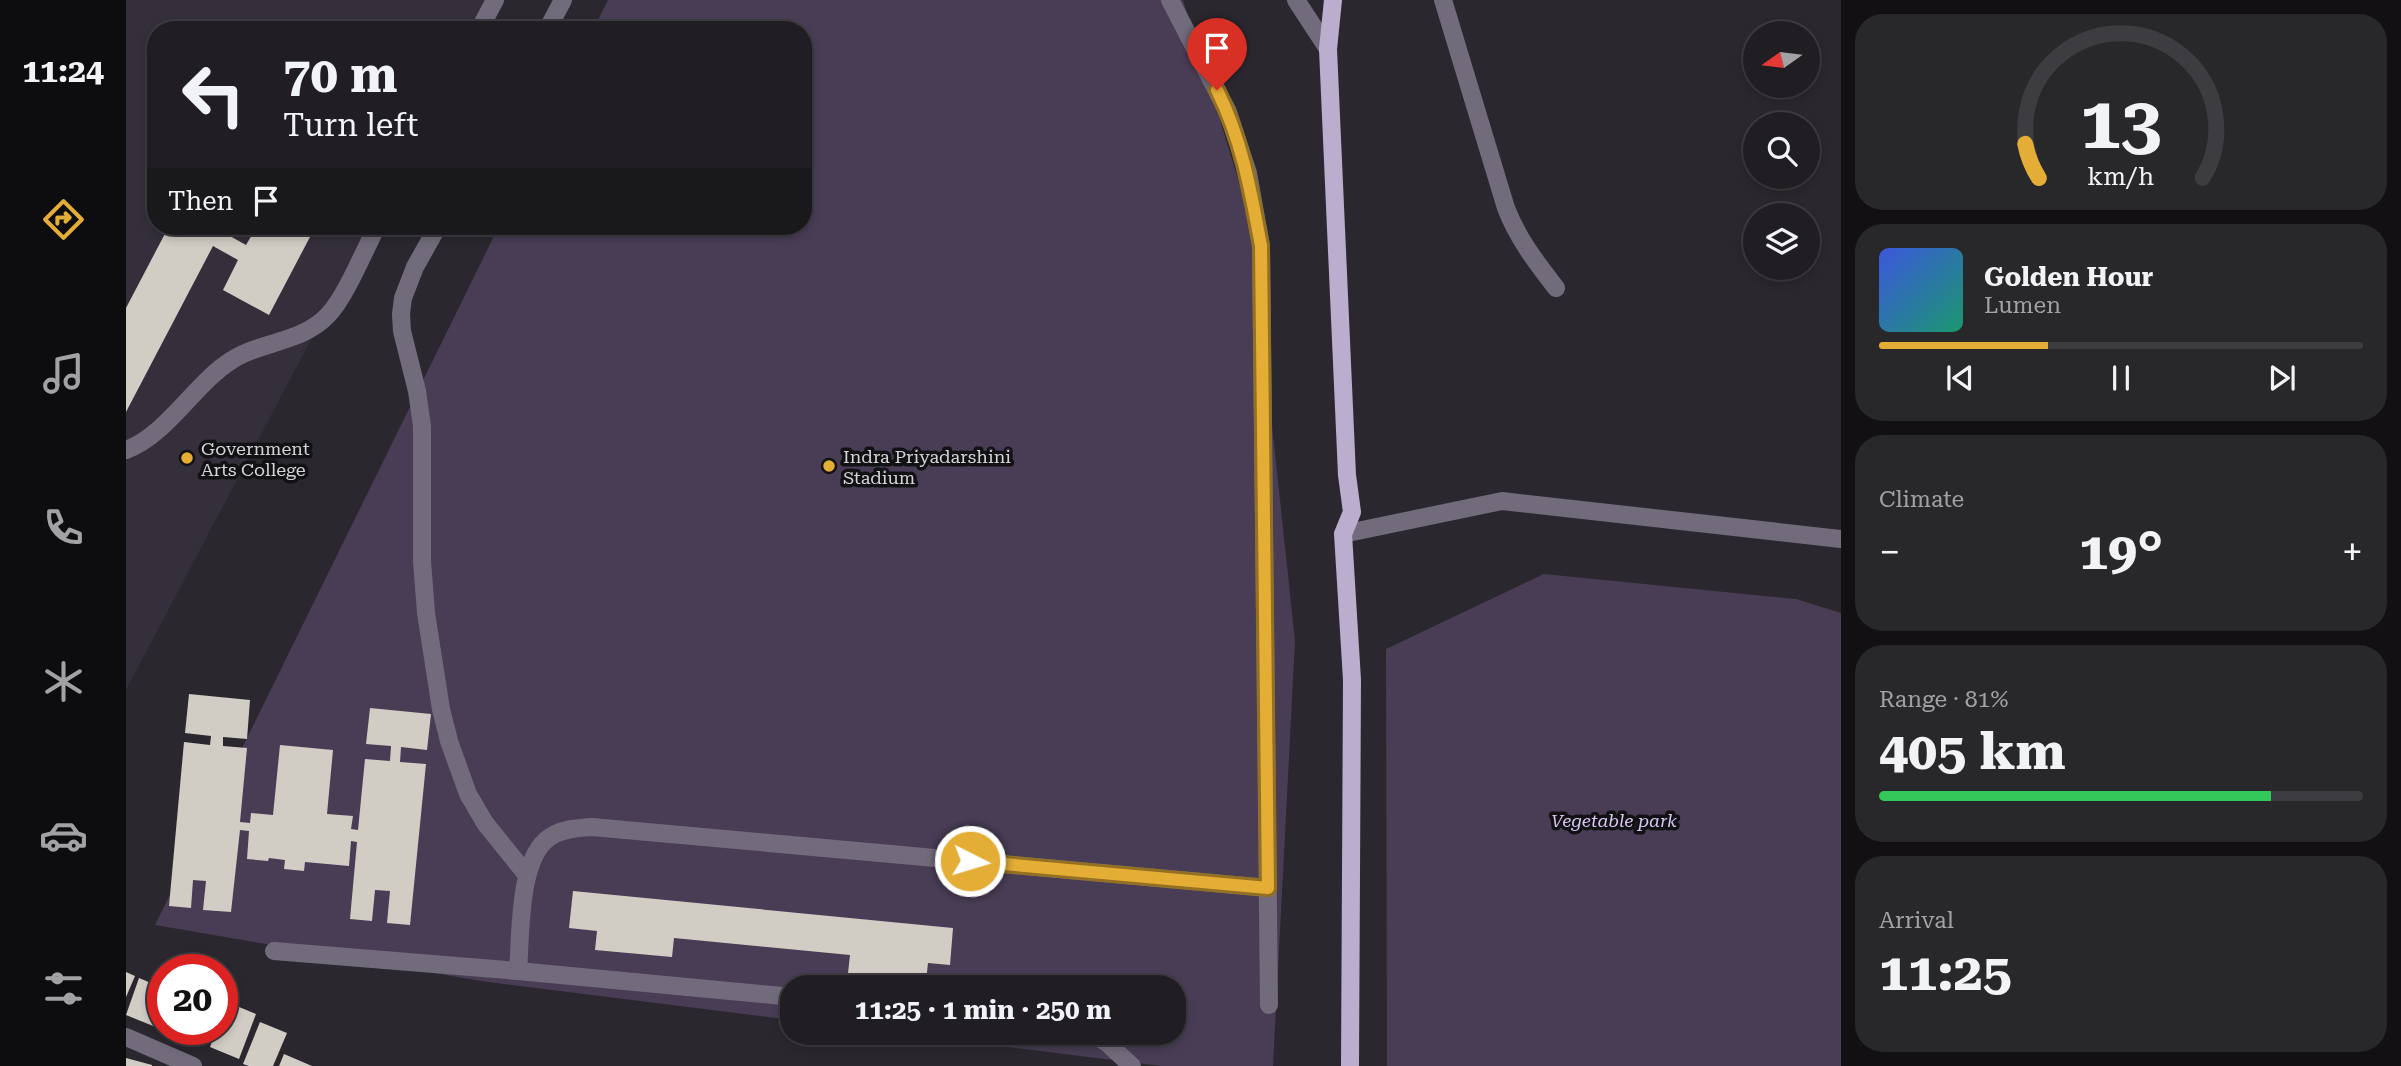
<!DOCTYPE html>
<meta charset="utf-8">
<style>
:root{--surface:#201e22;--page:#28272a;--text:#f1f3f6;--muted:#a2a2a5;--line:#3d3c40;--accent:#e4ad35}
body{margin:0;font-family:"Roboto Serif",serif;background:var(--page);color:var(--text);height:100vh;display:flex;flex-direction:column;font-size:26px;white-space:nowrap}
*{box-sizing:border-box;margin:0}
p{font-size:23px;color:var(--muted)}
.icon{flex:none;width:38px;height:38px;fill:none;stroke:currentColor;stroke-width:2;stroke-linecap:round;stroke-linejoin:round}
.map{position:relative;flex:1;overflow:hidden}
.side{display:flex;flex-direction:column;gap:14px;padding:14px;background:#121013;width:560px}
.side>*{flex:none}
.hud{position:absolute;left:21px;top:21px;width:665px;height:214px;border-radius:28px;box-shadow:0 4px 10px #0003,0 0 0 2px var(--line);background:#201e22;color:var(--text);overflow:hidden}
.needle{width:46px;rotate:256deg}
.fabs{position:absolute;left:1617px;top:21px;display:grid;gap:14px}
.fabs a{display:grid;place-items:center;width:77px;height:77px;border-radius:50%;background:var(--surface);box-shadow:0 4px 10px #0003,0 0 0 2px var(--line);font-size:35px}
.speed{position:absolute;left:21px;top:954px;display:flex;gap:14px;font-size:35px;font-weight:700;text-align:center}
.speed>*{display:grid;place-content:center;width:91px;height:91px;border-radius:50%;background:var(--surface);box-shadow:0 4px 10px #0003,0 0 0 2px var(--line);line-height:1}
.speed .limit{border:10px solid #d22;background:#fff;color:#111}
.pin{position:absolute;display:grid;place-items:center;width:60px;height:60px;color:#fff;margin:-72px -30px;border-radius:50% 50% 50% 0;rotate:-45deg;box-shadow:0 0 7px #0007}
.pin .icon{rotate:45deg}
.me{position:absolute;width:77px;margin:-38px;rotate:95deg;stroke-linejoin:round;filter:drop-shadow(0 0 5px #0008)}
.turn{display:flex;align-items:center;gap:24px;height:147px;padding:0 21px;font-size:32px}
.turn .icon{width:91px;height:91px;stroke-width:2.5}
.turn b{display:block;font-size:49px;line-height:60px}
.then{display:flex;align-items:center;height:66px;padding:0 21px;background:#0003;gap:14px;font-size:26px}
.big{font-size:52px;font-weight:700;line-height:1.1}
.side .card{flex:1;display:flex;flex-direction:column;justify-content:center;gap:10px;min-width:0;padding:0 24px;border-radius:28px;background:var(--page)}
.side .dial{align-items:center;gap:0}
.dial svg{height:182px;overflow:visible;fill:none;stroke:var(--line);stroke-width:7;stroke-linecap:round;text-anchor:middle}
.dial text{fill:var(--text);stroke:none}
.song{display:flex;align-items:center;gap:21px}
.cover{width:84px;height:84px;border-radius:10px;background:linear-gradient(135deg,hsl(230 70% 55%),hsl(160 70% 35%))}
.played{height:7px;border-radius:4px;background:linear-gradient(90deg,var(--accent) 35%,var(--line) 35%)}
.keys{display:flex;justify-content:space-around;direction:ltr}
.heat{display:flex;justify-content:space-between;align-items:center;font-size:38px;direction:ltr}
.charge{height:10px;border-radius:5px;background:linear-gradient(90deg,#34c759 81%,var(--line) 0)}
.trip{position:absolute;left:654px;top:975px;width:406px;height:70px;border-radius:28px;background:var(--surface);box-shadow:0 4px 10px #0003,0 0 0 2px var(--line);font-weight:700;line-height:70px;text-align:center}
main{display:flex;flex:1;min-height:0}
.tab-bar{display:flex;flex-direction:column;width:126px;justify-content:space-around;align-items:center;background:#0d0c0e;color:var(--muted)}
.tab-bar .icon{width:49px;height:49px}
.tab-bar .active{color:var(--accent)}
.tab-bar b{font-size:32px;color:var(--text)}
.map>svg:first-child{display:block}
.built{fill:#342f3b}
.green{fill:#483d55}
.building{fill:#d1cdc5}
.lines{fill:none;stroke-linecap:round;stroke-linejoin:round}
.minor{stroke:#726b7b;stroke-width:18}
.major{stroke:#bbadce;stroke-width:18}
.route-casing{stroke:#947022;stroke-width:18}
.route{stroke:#e4ad35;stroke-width:12}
.poi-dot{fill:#e4ad35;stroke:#121114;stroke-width:2.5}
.labels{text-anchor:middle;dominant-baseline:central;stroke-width:7;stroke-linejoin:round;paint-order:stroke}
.poi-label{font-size:18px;fill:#d5d4d8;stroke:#121114;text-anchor:start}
.park-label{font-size:18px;font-style:italic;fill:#dac6f6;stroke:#121114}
</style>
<main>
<nav class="tab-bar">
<b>11:24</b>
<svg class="icon active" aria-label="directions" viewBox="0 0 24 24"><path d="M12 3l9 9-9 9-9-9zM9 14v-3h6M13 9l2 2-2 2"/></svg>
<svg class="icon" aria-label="music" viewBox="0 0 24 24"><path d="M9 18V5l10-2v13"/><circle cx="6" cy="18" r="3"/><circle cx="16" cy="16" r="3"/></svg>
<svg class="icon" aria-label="phone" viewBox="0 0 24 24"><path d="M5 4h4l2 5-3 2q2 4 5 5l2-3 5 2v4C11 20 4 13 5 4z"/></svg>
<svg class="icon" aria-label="climate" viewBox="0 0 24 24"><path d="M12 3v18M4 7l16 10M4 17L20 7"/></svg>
<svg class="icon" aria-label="car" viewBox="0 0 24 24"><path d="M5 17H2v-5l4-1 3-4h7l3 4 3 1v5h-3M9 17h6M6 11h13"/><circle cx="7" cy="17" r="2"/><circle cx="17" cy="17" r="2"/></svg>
<svg class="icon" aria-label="filters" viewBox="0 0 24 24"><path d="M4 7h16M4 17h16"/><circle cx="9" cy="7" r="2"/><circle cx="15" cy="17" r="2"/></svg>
</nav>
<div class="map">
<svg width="1715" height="1066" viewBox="0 0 1715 1066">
<rect width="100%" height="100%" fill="#2a282e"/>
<polygon class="built" points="0,0 365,0 349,30 30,30 30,226 245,226 0,690"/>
<g class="green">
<polygon points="482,0 1057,0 1124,218 1169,641 1147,1066 1035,1066 768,1033 1048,1032 1048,987 667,987 667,1020 355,981 29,925 373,226 677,226 677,30 467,30"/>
<polygon points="1418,574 1670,599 1715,613 1715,1066 1261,1066 1260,649"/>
</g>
<g class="building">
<polygon points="43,226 98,226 95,231 120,245 131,226 167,226 185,235 143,315 97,290 112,260 87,246 0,412 0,308"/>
<polygon points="63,694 124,700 121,739 97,737 97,746 121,748 114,822 124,823 125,813 147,815 154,745 207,750 201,814 227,816 225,829 232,830 239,759 264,761 265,746 240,744 244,708 305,714 301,750 275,747 274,762 300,764 284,925 261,923 264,891 249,890 246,921 224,919 231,842 225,841 223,866 179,862 178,871 158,869 159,860 143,858 142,861 121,859 123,831 114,830 105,912 77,910 80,881 67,880 65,908 43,906 58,742 84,745 85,736 59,733"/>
<polygon points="447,891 827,928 824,965 802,963 800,981 722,973 724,955 548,938 546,957 469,950 471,931 443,928"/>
<polygon points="0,972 9,976 0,997"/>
<polygon points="13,978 37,988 37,1030 0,1015"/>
<polygon points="101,1002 130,1014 113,1059 84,1047 91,1029 96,1029 96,1015"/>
<polygon points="134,1022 161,1033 147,1066 123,1066 117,1064"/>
<polygon points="42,1029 81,1029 75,1043"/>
<polygon points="158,1054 186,1066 153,1066"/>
<polygon points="0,1058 26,1065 26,1066 0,1066"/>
</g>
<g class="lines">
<g class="minor">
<polyline points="1044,0 1102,112 1122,173 1135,246 1143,1005"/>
<polyline points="1170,0 1202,49"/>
<path d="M 1317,0 L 1380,208 C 1392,239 1410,262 1430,288"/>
<polyline points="353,30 369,0"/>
<polyline points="421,30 437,0"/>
<polyline points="312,226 289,267 277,298 275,314 276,331 291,391 296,426 296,561 300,613 315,709 323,741 342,794 359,823 400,874"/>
<path d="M 0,450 C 41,435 69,383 106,360 C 135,341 176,343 202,315 C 219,298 239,249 251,226"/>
<polyline points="1217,534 1376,501 1715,539"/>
<polyline points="148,951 392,971 667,997"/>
<path d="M 392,971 C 395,934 392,858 424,837 C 436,829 452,828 466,827 L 1142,888"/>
<polyline points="964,1032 981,1043 1006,1066"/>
<polyline points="0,1037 67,1066"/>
</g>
<polyline class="major" points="1207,0 1202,49 1221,475 1226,512 1217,534 1226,680 1224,1066"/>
</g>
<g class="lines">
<g class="route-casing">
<path id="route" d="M 844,861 L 1142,888 L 1135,246 C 1125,192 1116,140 1091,90"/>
</g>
<use href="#route" class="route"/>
</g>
<g class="poi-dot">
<circle cx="61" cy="458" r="7"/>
<circle cx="703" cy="466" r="7"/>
</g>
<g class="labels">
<g class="poi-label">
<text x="75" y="448">Government<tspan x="75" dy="21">Arts College</tspan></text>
<text x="717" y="456">Indra Priyadarshini<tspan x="717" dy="21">Stadium</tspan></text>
</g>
<g class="park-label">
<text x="1488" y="820">Vegetable park</text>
</g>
</g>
</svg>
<div class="fabs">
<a><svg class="needle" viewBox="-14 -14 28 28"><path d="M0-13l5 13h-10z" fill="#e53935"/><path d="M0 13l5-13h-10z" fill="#a2a2a5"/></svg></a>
<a><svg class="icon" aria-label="search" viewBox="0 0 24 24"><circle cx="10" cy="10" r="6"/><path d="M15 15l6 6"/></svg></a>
<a><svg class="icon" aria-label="layers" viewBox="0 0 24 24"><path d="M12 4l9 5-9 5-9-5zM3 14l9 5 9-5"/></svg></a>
</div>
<div class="speed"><div class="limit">20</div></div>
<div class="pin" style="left:1091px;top:90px;background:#d93025"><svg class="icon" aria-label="arrive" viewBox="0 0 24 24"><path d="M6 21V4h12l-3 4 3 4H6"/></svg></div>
<svg class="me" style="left:844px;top:861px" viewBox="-20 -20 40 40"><circle r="17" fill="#e4ad35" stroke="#fff" stroke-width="3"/><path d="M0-11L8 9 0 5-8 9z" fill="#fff"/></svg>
<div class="trip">11:25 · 1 min · 250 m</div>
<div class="hud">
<div class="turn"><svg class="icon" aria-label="left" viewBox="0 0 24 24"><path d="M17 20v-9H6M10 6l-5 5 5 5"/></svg><div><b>70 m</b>Turn left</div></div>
<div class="then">Then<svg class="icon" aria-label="arrive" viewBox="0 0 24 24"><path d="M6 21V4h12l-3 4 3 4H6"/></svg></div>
</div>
</div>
<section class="side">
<div class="card dial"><svg viewBox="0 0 100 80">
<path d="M14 69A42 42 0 1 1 86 69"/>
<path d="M14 69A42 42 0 0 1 8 54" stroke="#e4ad35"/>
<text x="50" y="56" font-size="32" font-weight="700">13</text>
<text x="50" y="72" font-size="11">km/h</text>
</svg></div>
<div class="card">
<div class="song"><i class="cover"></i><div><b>Golden Hour</b><p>Lumen</p></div></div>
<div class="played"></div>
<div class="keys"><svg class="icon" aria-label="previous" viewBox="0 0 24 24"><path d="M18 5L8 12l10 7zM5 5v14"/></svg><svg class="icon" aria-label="pause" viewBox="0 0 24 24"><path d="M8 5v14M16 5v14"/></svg><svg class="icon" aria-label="next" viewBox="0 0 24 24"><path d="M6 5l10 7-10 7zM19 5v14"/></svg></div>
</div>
<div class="card"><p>Climate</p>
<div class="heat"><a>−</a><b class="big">19°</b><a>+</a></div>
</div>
<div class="card"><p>Range · 81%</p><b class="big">405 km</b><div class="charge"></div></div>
<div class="card"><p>Arrival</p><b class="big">11:25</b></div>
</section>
</main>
